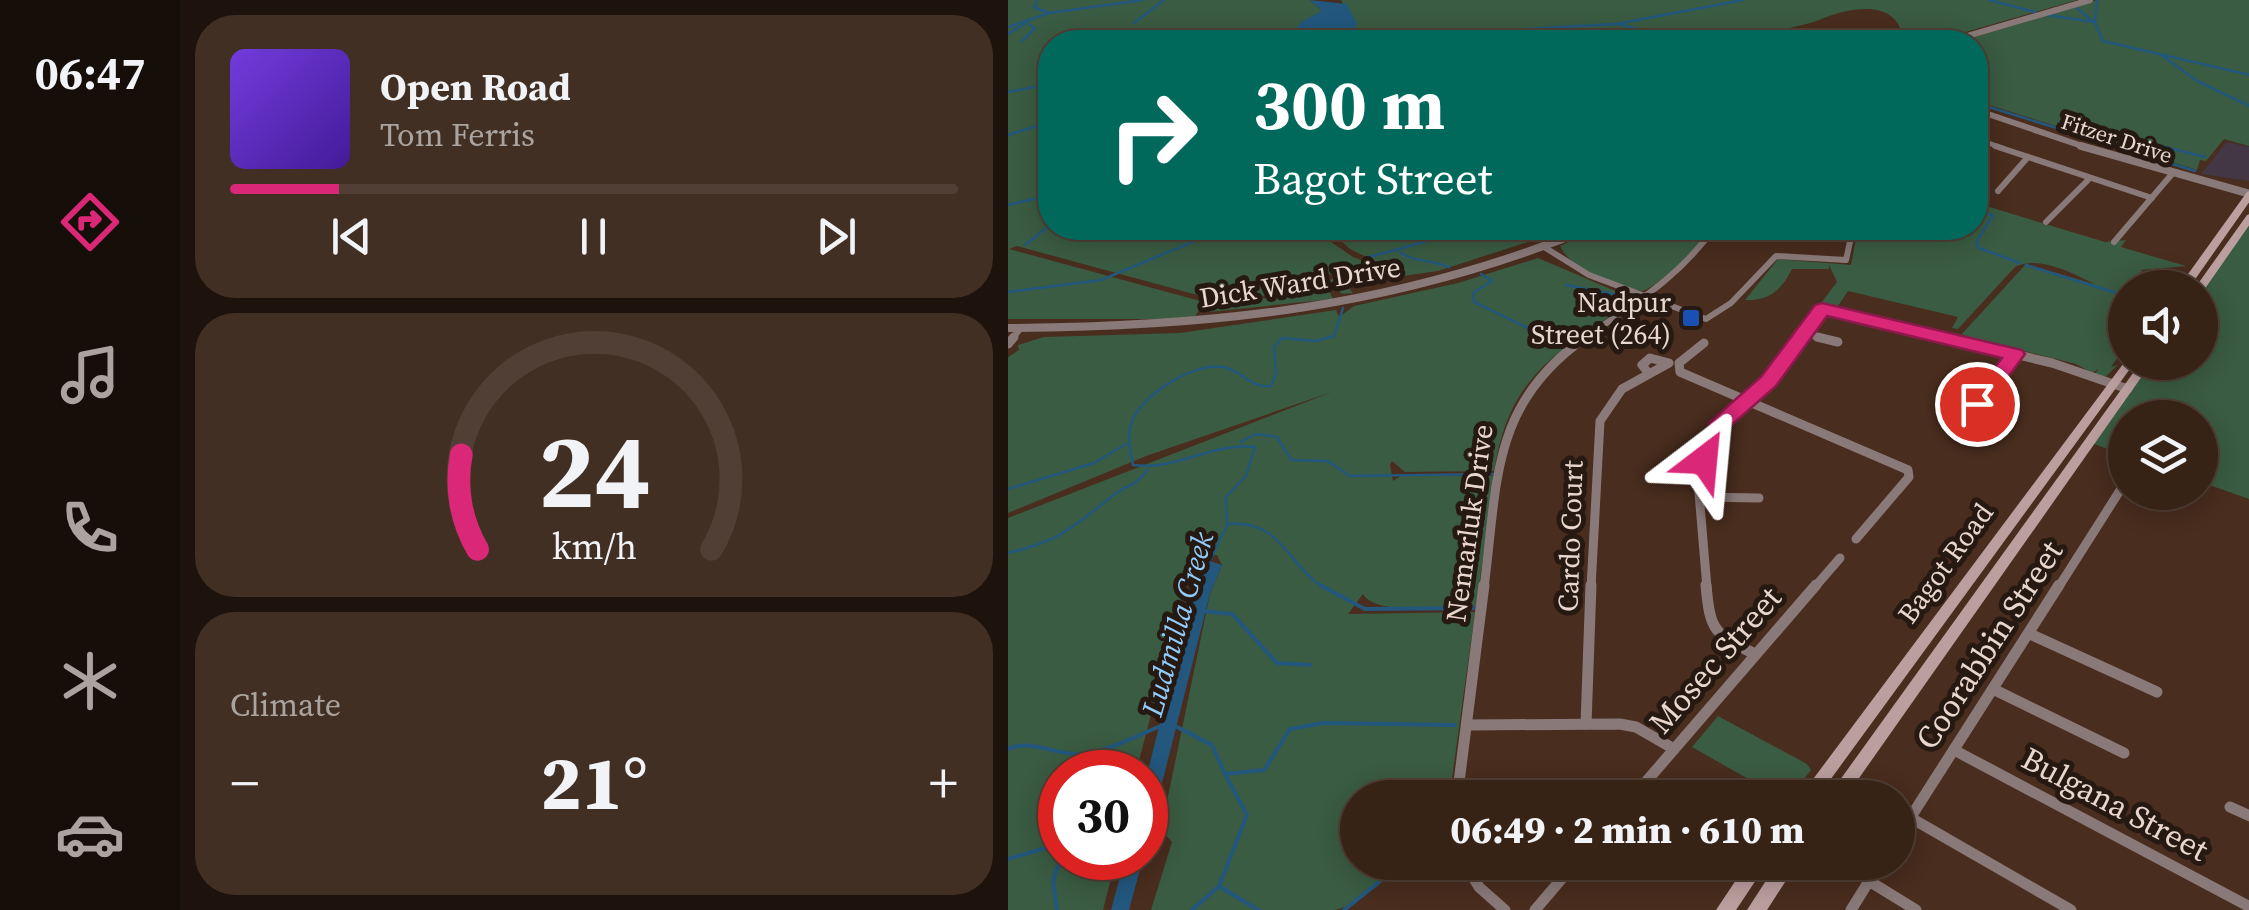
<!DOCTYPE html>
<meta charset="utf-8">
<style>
:root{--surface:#372216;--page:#422f23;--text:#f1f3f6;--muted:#aaa4a1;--line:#513f35;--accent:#db2777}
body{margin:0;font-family:"Source Serif 4",serif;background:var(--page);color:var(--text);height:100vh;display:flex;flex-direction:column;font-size:38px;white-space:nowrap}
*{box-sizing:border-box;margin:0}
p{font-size:32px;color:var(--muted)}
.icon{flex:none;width:55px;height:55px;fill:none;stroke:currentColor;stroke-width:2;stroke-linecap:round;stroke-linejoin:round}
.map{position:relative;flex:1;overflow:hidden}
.sheet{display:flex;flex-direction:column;gap:15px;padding:15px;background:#1e130c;width:828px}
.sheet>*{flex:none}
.hud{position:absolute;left:30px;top:30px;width:950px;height:210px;border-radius:40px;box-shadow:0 5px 25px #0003,0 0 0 2px var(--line);background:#00695c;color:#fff;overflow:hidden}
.fabs{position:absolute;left:1100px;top:270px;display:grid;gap:20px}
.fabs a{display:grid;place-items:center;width:110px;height:110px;border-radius:50%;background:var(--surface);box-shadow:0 5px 25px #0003,0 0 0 2px var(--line);font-size:50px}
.speed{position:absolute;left:30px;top:750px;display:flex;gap:20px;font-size:50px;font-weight:700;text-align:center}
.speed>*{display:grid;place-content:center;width:130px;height:130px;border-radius:50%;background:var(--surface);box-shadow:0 5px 25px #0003,0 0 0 2px var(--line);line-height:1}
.speed .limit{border:15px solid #d22;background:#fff;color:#111}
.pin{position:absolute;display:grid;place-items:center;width:85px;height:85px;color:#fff;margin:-42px;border:5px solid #fff;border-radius:50%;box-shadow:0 2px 10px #0007}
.me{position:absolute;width:110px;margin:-55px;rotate:29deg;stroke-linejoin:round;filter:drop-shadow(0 0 8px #0008)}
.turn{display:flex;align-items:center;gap:35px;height:210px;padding:0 50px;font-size:45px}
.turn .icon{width:130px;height:130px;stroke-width:2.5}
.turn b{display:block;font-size:70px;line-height:85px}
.big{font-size:75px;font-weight:800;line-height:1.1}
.sheet .card{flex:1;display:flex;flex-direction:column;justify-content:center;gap:15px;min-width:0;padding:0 35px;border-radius:40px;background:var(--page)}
.sheet .dial{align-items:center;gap:0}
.dial svg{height:260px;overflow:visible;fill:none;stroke:var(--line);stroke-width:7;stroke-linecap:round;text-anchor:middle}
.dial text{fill:var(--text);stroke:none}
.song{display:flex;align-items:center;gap:30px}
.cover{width:120px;height:120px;border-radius:15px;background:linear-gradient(135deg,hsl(260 70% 55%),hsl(260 70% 35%))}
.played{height:10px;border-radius:5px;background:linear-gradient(90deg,var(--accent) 15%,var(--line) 15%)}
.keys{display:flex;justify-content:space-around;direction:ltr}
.heat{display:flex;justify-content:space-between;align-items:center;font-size:55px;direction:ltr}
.trip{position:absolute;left:332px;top:780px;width:575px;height:100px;border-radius:50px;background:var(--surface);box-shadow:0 5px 25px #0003,0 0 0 2px var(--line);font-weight:800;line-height:100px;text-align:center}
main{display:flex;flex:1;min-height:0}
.dock{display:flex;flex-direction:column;width:180px;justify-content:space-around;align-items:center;background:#160e09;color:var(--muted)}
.dock .icon{width:70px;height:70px}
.dock .selected{color:var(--accent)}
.dock b{font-size:45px;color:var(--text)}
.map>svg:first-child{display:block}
.commercial{fill:#443745}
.green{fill:#3a5c42}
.water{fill:#23577e}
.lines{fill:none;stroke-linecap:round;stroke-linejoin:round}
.stream-far1{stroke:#23577e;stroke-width:2.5}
.stream{stroke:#23577e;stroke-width:4}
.minor-far3{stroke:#8a7979;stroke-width:5}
.minor-far2{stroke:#8a7979;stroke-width:6}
.minor-far1{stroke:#8a7979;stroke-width:9}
.minor{stroke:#8a7979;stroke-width:11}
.tertiary-far1{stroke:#8a7979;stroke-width:6}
.tertiary{stroke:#8a7979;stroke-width:8}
.secondary{fill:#bb9f9f;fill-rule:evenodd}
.route{fill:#db2777;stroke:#8e194d;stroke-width:2.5}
.transit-dot{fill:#1a4fb4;stroke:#261912;stroke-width:4}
.labels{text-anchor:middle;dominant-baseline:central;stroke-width:10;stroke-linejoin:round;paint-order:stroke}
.far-street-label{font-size:22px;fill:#e9d7ce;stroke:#261912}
.street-label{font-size:28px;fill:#e9d7ce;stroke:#261912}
.poi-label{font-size:28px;fill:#e9d7ce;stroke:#261912;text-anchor:end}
.water-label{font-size:30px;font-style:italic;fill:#91cbfc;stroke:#261912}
.near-street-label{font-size:32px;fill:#e9d7ce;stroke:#261912}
</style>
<main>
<nav class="dock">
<b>06:47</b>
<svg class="icon selected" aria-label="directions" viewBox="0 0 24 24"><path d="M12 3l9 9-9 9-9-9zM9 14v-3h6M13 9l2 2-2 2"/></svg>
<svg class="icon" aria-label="music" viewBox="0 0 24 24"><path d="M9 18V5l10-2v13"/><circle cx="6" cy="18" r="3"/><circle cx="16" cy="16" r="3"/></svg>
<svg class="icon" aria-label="phone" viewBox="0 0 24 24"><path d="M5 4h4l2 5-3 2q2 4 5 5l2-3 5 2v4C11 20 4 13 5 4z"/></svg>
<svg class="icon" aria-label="climate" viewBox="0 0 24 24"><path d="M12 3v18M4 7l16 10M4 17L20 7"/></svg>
<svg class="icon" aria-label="car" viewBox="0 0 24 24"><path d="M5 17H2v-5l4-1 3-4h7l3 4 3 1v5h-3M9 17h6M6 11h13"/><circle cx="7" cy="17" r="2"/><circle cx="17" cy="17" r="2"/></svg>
</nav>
<section class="sheet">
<div class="card">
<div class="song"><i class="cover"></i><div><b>Open Road</b><p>Tom Ferris</p></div></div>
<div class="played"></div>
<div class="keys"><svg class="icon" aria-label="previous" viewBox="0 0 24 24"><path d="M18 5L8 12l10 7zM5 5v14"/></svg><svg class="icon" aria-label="pause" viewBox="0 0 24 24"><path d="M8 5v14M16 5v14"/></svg><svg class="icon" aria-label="next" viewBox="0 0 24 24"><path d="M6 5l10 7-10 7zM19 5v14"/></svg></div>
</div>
<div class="card dial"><svg viewBox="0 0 100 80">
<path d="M14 69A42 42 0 1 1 86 69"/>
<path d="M14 69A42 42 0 0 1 9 40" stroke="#db2777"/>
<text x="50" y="56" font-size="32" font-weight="700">24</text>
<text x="50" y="72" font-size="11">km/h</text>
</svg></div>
<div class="card"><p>Climate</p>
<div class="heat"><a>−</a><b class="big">21°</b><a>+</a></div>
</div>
</section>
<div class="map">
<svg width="1242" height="910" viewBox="0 0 1242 910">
<rect width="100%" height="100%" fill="#492d1e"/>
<polygon class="commercial" points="1219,142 1241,147 1241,181 1193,174"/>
<g class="green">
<polygon points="0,0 302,0 314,11 284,36 294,42 42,42 42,228 303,228 345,257 377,269 364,274 334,264 316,279 325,299 201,312 205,304 314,292 204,299 9,246 1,249 196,302 186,318 179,319 0,319"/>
<path d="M 333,0 L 1069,0 L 923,42 L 870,42 L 893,30 C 882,0 842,8 816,18 C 801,25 784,26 768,32 L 762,42 L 684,37 L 696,41 L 343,42 L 344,22 Z"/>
<polygon points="1089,0 1241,0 1241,146 1216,139 1198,161 1192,160 1189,170 968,101 968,42 951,42"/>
<path d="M 968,203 L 1097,242 L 1118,240 L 1113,247 L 1178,266 L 1133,270 L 1140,281 L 1146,273 L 1175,271 L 1161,287 L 1131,287 L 1133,283 L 1122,280 L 1116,287 L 1117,347 L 1103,367 L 1110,365 L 1097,377 L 1087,375 L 1090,369 L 1084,373 L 1068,364 L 953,335 L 1018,264 L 1086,284 C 1065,273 1030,255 1007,267 L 950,329 L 944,328 L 950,317 L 840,291 L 830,306 L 814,302 L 829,282 L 821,265 L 821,269 L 784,269 C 774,289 762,301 737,300 L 770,259 L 843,265 L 850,228 L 968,228 Z"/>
<polygon points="1241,224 1241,499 1193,482 1192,418 1118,418 1117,455 1083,443 1141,363 1192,362 1193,292"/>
<polygon points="319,228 563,228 430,271 345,283 340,287 345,293 334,294 322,281 334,268 362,275 380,274 381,268 342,249"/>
<path d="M 630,228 L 660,234 L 663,231 L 644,228 L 702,228 C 686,255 664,277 635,291 C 609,287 563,270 552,246 L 589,229 Z"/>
<path d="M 530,258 L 626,299 L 561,345 L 515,328 L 558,347 C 512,382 496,415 486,471 L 397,472 L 384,461 L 382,465 L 385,481 L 394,475 L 487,476 L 468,606 C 442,606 368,617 355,594 L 340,614 L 467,612 L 442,793 L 428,793 L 427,784 L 409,785 L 405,797 L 350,798 L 350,862 L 393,863 L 340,906 L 327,910 L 143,910 L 164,842 L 153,830 L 202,594 L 214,565 L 209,555 L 184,558 L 128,772 L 52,772 L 52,858 L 108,858 L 95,910 L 0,910 L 0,518 L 324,392 L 138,456 L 0,513 L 0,357 L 11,350 L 10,345 L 36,337 L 172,333 L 328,310 L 331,317 L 346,306 L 450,283 Z"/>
<polygon points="710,716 799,764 803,770 782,797 772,797 684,747"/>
</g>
<g class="water">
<polygon points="302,0 339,4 349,24 343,34 350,35 343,42 294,42 284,35 293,22 314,11"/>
<polygon points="193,558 214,565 202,594 138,846 138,779"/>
<polygon points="117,858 135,858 121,910 103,910"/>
</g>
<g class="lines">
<g class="stream-far1">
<polyline points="29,0 26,7 41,13"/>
<polyline points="981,0 1027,12"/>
<polyline points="1069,8 1087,23 1095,41 1242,75"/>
<polyline points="1039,15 1086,22"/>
<polyline points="1087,21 1089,0"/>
<polyline points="126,23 156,0"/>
<polyline points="610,24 657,36 713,42"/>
<polyline points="0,27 41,13 135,0"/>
<polyline points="0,34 21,21"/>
<polyline points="14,41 27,28 21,25"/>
<polyline points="240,42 255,34 286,34"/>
<polyline points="453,42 440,33 608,24 735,0"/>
<polyline points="1152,54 1189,81 1242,106"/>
<polyline points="0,92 42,84"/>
<polyline points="968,103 1187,171"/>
<polyline points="0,135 42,122"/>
<polyline points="1116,148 1142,143 1197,157"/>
<polyline points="31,201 42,208"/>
<polyline points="0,205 42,195"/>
<polyline points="968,210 985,215 968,243 971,248 1012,263"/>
<polyline points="623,228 693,238"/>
<polyline points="584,230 606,228"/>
<polyline points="17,245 42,225"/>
<path d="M 392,252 C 405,262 425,260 441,267"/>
<polyline points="358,258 467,228"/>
<polyline points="1018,265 1118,296"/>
<polyline points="473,274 484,281 465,293 466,302 557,346"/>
<polyline points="558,285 621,297"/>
<polyline points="0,292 93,280 187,241 196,228"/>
<polyline points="232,442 248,434 269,437 283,460 320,461 342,476 485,474"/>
<polyline points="0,489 86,463 118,444"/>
<path d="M 219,524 C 276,519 278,566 317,588"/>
<path d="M 0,553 C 53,540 61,530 102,498 C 116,486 129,486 139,470"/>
<path d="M 203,559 L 219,525 L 218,497 L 238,476 L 247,447 C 204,442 169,471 125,465 C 122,450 118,433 125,419 C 137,393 187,362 215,367 C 235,371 243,389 263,386 L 268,373 L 266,347 L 274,338 L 308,341 L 326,336 L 335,308"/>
</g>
<g class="stream">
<polyline points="312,585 357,609 466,608"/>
<polyline points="196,611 224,614 269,663 302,665"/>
<polyline points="169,727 204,745 217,774 256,770 282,729 315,723 447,725"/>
<path d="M 0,749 C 23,739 45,754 70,754 C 98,753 127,736 153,726"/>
<polyline points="88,772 95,755"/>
<polyline points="217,774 239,815 211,886 250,910"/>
<polyline points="0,859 52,844"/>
<polyline points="49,910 45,880 53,858"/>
<polyline points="184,910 209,888"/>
<polyline points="336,910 396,862"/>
</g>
<polyline class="minor-far3" points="968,139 995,148"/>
<g class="minor-far2">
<polyline points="987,146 1144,198"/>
<polyline points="990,191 1020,157"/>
<polyline points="1038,222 1081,179"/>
<polyline points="1106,242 1164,174"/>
<polyline points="536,247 581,275 698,319 723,303 768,256 838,260 845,228"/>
<polyline points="795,333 819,339"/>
<polyline points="4,339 13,328"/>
<path d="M 575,339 C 625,304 670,279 706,228"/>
<polyline points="792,339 815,308 944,339"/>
</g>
<g class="minor-far1">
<polyline points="809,337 830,342"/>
<polyline points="934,337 1044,363 1120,389"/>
<polyline points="696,343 671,363 672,372 900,470 901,477 848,539"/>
<polyline points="0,344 6,337"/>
<polyline points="955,420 1007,354"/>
<polyline points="696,460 709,426 761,381 794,337"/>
<polyline points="690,481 699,588"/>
<polyline points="692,497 751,498"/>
<path d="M 476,588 C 490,482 482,404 578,337"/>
<polyline points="583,588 592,421 614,389 661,363 642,358 634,365 638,370"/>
<polyline points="806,588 832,558"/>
<polyline points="1050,588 1118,481"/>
</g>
<g class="minor">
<path d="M 698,585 C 702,631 706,634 747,654"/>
<polyline points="1022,634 1149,692"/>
<polyline points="985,689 1116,753"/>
<polyline points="578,724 583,585"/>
<polyline points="459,725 612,724 628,727 666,749"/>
<polyline points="946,750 1242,907"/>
<polyline points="449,798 476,585"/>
<polyline points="624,798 808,585"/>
<polyline points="1222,807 1242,816"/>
<polyline points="903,818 1063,910"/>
<polyline points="890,837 1051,585"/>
<polyline points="456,862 471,887 497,910"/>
<polyline points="861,881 908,910"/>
<polyline points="527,910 568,862"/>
<polyline points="843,910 873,862"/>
</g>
<g class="tertiary-far1">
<polyline points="939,42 1082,0"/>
<polyline points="968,110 1080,148"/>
</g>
<g class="tertiary">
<polyline points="1073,146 1242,194"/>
<path d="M 0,328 C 206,327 390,307 582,228"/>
</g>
<g class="secondary">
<polygon points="1242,191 1242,201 1181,288 1170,288 1239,192"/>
<polygon points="1242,214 1242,224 1196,290 1192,291 1192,288 1187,288 1239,215"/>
<polygon points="1118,360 1118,362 1127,362 809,798 791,798"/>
<polygon points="1133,362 1144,362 837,798 819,798"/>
<polygon points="740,862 760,862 728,910 708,910"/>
<polygon points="770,862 790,862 759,910 739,910"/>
</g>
</g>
<polygon class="route" points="814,303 1014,350 1017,354 977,409 969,411 958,404 994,358 819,316 768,386 719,429 704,465 687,465 684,460 702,422 753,377 807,305"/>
<rect class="transit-dot" x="673" y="308" width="20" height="20" rx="5"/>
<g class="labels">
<g class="far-street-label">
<text transform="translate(1109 138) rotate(18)">Fitzer Drive</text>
</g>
<g class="street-label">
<text transform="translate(292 282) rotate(-9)">Dick Ward Drive</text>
<text transform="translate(461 523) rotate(-82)">Nemarluk Drive</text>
<text transform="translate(562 536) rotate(-88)">Cardo Court</text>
<text transform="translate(937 563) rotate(-54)">Bagot Road</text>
</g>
<g class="poi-label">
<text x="663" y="302">Nadpur<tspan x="663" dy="32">Street (264)</tspan></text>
</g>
<g class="water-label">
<text transform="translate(169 624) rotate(-74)">Ludmilla Creek</text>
</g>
<g class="near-street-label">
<text transform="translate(981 645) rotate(-57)">Coorabbin Street</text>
<text transform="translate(707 660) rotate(-49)">Mosec Street</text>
<text transform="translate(1107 804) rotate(28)">Bulgana Street</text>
</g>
</g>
</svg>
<div class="fabs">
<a><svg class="icon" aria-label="sound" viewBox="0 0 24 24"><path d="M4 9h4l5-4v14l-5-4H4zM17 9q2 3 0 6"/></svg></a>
<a><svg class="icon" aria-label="layers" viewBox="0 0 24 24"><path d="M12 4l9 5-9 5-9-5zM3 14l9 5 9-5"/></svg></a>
</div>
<div class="speed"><div class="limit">30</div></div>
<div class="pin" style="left:969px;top:404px;background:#d93025"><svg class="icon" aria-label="arrive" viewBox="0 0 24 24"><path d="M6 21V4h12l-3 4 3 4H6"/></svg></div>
<svg class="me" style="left:696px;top:460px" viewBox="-20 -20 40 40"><path d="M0-17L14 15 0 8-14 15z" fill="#db2777" stroke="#fff" stroke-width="4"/></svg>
<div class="trip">06:49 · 2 min · 610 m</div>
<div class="hud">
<div class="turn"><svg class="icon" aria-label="right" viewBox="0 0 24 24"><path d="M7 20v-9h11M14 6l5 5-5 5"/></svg><div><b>300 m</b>Bagot Street</div></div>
</div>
</div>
</main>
